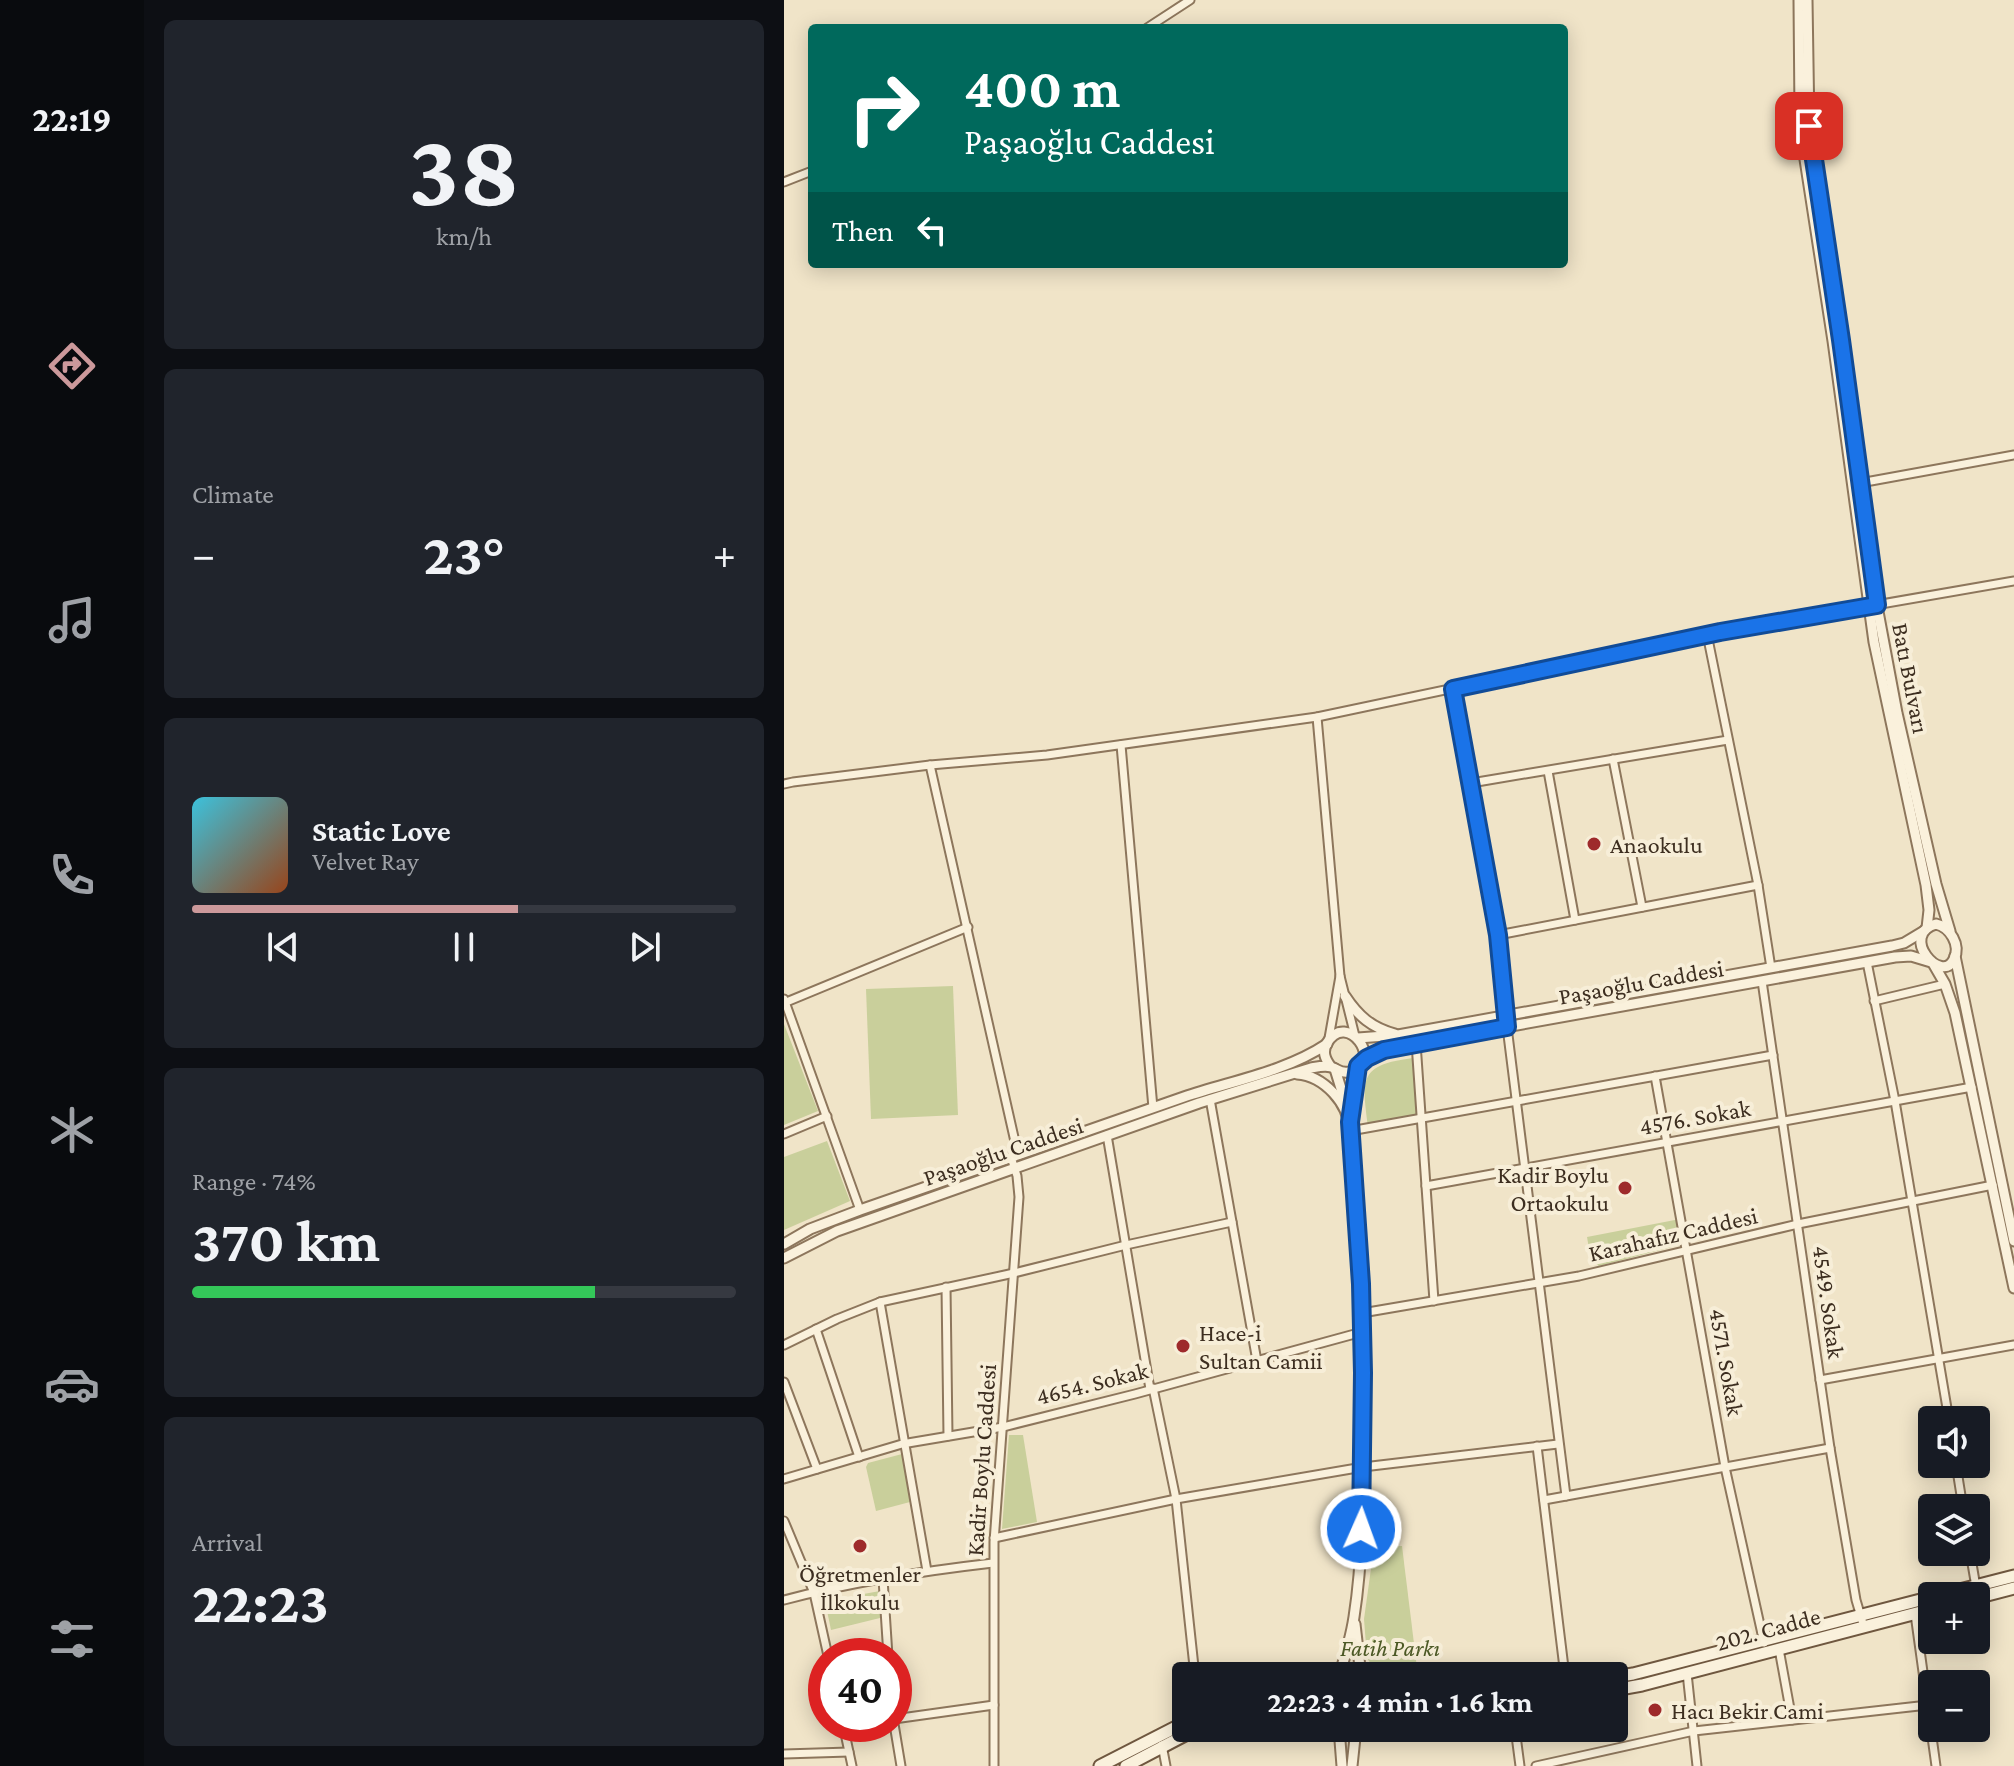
<!DOCTYPE html>
<meta charset="utf-8">
<style>
:root{--surface:#171b24;--page:#20242c;--text:#f1f3f6;--muted:#9ea1a6;--line:#363941;--accent:#cc999b}
body{margin:0;font-family:"Crimson Pro",serif;background:var(--page);color:var(--text);height:100vh;display:flex;flex-direction:column;font-size:30px;white-space:nowrap}
*{box-sizing:border-box;margin:0}
p{font-size:26px;color:var(--muted)}
.icon{flex:none;width:44px;height:44px;fill:none;stroke:currentColor;stroke-width:2;stroke-linecap:round;stroke-linejoin:round}
.map{position:relative;flex:1;overflow:hidden}
.side{display:flex;flex-direction:column;gap:20px;padding:20px;background:#0d0f14;width:640px}
.side>*{flex:none}
.guide{position:absolute;left:24px;top:24px;width:760px;height:244px;border-radius:8px;box-shadow:0 4px 20px #0003;background:#00695c;color:#fff;overflow:hidden}
.buttons{position:absolute;left:1134px;top:1406px;display:grid;gap:16px}
.buttons a{display:grid;place-items:center;width:72px;height:72px;border-radius:8px;background:var(--surface);box-shadow:0 4px 20px #0003;font-size:40px}
.speed{position:absolute;left:24px;top:1638px;display:flex;gap:16px;font-size:40px;font-weight:700;text-align:center}
.speed>*{display:grid;place-content:center;width:104px;height:104px;border-radius:50%;background:var(--surface);box-shadow:0 4px 20px #0003;line-height:1}
.speed .limit{border:12px solid #d22;background:#fff;color:#111}
.pin{position:absolute;display:grid;place-items:center;width:68px;height:68px;color:#fff;margin:-34px;border-radius:16px;box-shadow:0 4px 12px #0006}
.me{position:absolute;width:88px;margin:-44px;rotate:2deg;stroke-linejoin:round;filter:drop-shadow(0 0 6px #0008)}
.turn{display:flex;align-items:center;gap:28px;height:168px;padding:0 24px;font-size:36px}
.turn .icon{width:104px;height:104px;stroke-width:2.5}
.turn b{display:block;font-size:56px;line-height:68px}
.then{display:flex;align-items:center;height:76px;padding:0 24px;background:#0003;gap:16px;font-size:30px}
.big{font-size:60px;font-weight:700;line-height:1.1}
.side .tile{flex:1;display:flex;flex-direction:column;justify-content:center;gap:12px;min-width:0;padding:0 28px;border-radius:12px;background:var(--page)}
.side .dial{align-items:center;gap:0}
.dial b{font-size:104px;line-height:1}
.song{display:flex;align-items:center;gap:24px}
.cover{width:96px;height:96px;border-radius:12px;background:linear-gradient(135deg,hsl(190 70% 55%),hsl(20 70% 35%))}
.played{height:8px;border-radius:4px;background:linear-gradient(90deg,var(--accent) 60%,var(--line) 60%)}
.keys{display:flex;justify-content:space-around;direction:ltr}
.heat{display:flex;justify-content:space-between;align-items:center;font-size:44px;direction:ltr}
.charge{height:12px;border-radius:6px;background:linear-gradient(90deg,#34c759 74%,var(--line) 0)}
.trip{position:absolute;left:388px;top:1662px;width:456px;height:80px;border-radius:8px;background:var(--surface);box-shadow:0 4px 20px #0003;font-weight:700;line-height:80px;text-align:center}
main{display:flex;flex:1;min-height:0}
.dock{display:flex;flex-direction:column;width:144px;justify-content:space-around;align-items:center;background:#090b0e;color:var(--muted)}
.dock .icon{width:56px;height:56px}
.dock .on{color:var(--accent)}
.dock b{font-size:36px;color:var(--text)}
.map>svg:first-child{display:block}
.green{fill:#c9cf9b}
.lines{fill:none;stroke-linecap:round;stroke-linejoin:round}
.minor-casing{stroke:#8d765c;stroke-width:11}
.tertiary-casing{stroke:#8d765c;stroke-width:13}
.secondary-casing{stroke:#6f573f;stroke-width:15}
.minor{stroke:#faf1dc;stroke-width:7}
.tertiary{stroke:#faf1dc;stroke-width:9}
.secondary{stroke:#faf1dc;stroke-width:11}
.route-casing{stroke:#114b97;stroke-width:20}
.route{stroke:#1a73e8;stroke-width:14}
.poi-dot{fill:#9e2a2b;stroke:#f7eed8;stroke-width:3}
.labels{text-anchor:middle;dominant-baseline:central;stroke-width:8;stroke-linejoin:round;paint-order:stroke}
.street-label{font-size:24px;fill:#3d2e20;stroke:#f7eed8}
.poi-label{font-size:24px;fill:#3d2e20;stroke:#f7eed8;text-anchor:start}
.park-label{font-size:24px;font-style:italic;fill:#4d5a26;stroke:#f7eed8}
</style>
<main>
<nav class="dock">
<b>22:19</b>
<svg class="icon on" aria-label="directions" viewBox="0 0 24 24"><path d="M12 3l9 9-9 9-9-9zM9 14v-3h6M13 9l2 2-2 2"/></svg>
<svg class="icon" aria-label="music" viewBox="0 0 24 24"><path d="M9 18V5l10-2v13"/><circle cx="6" cy="18" r="3"/><circle cx="16" cy="16" r="3"/></svg>
<svg class="icon" aria-label="phone" viewBox="0 0 24 24"><path d="M5 4h4l2 5-3 2q2 4 5 5l2-3 5 2v4C11 20 4 13 5 4z"/></svg>
<svg class="icon" aria-label="climate" viewBox="0 0 24 24"><path d="M12 3v18M4 7l16 10M4 17L20 7"/></svg>
<svg class="icon" aria-label="car" viewBox="0 0 24 24"><path d="M5 17H2v-5l4-1 3-4h7l3 4 3 1v5h-3M9 17h6M6 11h13"/><circle cx="7" cy="17" r="2"/><circle cx="17" cy="17" r="2"/></svg>
<svg class="icon" aria-label="filters" viewBox="0 0 24 24"><path d="M4 7h16M4 17h16"/><circle cx="9" cy="7" r="2"/><circle cx="15" cy="17" r="2"/></svg>
</nav>
<section class="side">
<div class="tile dial"><b>38</b><p>km/h</p></div>
<div class="tile"><p>Climate</p>
<div class="heat"><a>−</a><b class="big">23°</b><a>+</a></div>
</div>
<div class="tile">
<div class="song"><i class="cover"></i><div><b>Static Love</b><p>Velvet Ray</p></div></div>
<div class="played"></div>
<div class="keys"><svg class="icon" aria-label="previous" viewBox="0 0 24 24"><path d="M18 5L8 12l10 7zM5 5v14"/></svg><svg class="icon" aria-label="pause" viewBox="0 0 24 24"><path d="M8 5v14M16 5v14"/></svg><svg class="icon" aria-label="next" viewBox="0 0 24 24"><path d="M6 5l10 7-10 7zM19 5v14"/></svg></div>
</div>
<div class="tile"><p>Range · 74%</p><b class="big">370 km</b><div class="charge"></div></div>
<div class="tile"><p>Arrival</p><b class="big">22:23</b></div>
</section>
<div class="map">
<svg width="1230" height="1766" viewBox="0 0 1230 1766">
<rect width="100%" height="100%" fill="#f0e4c8"/>
<g class="green">
<polygon points="169,986 174,1115 87,1119 82,989"/>
<polygon points="0,1024 34,1111 0,1125"/>
<path d="M 629,1058 L 634,1117 L 584,1126 C 578,1078 575,1065 629,1058 Z"/>
<polygon points="43,1141 66,1201 0,1230 0,1157"/>
<polygon points="896,1219 903,1243 815,1266 807,1260 803,1237"/>
<polygon points="225,1435 239,1435 253,1522 218,1529"/>
<polygon points="118,1454 126,1502 92,1511 82,1467 84,1463"/>
<polygon points="618,1546 634,1676 595,1676 583,1658 580,1619 590,1547"/>
<polygon points="96,1591 96,1618 47,1630 41,1601"/>
</g>
<g class="lines">
<g class="minor-casing">
<g id="minor">
<polyline points="363,28 406,0"/>
<polyline points="0,182 28,171"/>
<polyline points="1076,483 1230,455"/>
<polyline points="923,634 974,885 987,968"/>
<polyline points="669,689 714,935 723,1027 782,1496"/>
<polyline points="533,717 556,976"/>
<polyline points="337,745 369,1108"/>
<polyline points="829,759 858,907"/>
<polyline points="146,765 234,1155"/>
<polyline points="764,771 791,920"/>
<polyline points="687,783 944,740"/>
<polyline points="0,784 9,782 146,765 263,755 533,717 936,632 1230,581"/>
<polyline points="714,935 974,885"/>
<polyline points="1083,962 1111,1101 1165,1420"/>
<polyline points="978,981 1046,1448 1072,1600 1080,1627"/>
<polyline points="0,999 76,1210"/>
<polyline points="1090,1001 1161,984"/>
<polyline points="0,1003 184,927"/>
<polyline points="545,1038 556,976 571,1036"/>
<polyline points="632,1043 650,1301"/>
<polyline points="871,1076 941,1467 980,1643"/>
<polyline points="426,1099 473,1361"/>
<polyline points="566,1131 989,1055"/>
<polyline points="0,1134 43,1116"/>
<polyline points="323,1135 366,1389"/>
<polyline points="642,1186 1188,1087"/>
<polyline points="162,1287 164,1436"/>
<polyline points="96,1302 143,1571"/>
<polyline points="578,1313 795,1276 1014,1224 1209,1185"/>
<polyline points="32,1329 75,1457"/>
<polyline points="0,1345 53,1319 96,1302 230,1273 342,1245 448,1222"/>
<polyline points="1036,1380 1230,1345"/>
<polyline points="0,1382 33,1469"/>
<polyline points="369,1388 392,1499 411,1676"/>
<polyline points="753,1446 781,1676"/>
<polyline points="1172,1464 1179,1508"/>
<polyline points="0,1479 118,1444 219,1427 351,1394 578,1332"/>
<polyline points="760,1500 1046,1448"/>
<polyline points="0,1521 30,1593 44,1656"/>
<polyline points="210,1538 392,1499 579,1467 774,1444"/>
<polyline points="1186,1552 1192,1587"/>
<polyline points="99,1579 104,1656"/>
<path d="M 0,1600 C 68,1582 139,1571 209,1563"/>
<polyline points="1131,1614 1152,1766"/>
<polyline points="995,1649 1008,1720"/>
<polyline points="903,1673 913,1766"/>
<polyline points="110,1719 210,1705"/>
<polyline points="59,1724 68,1766"/>
<polyline points="110,1724 117,1766"/>
<polyline points="731,1728 736,1766"/>
<polyline points="60,1729 85,1724"/>
<polyline points="378,1745 382,1766"/>
<polyline points="0,1754 65,1752"/>
<polyline points="210,1766 210,1542 235,1197 233,1176 227,1157"/>
<polyline points="752,1766 910,1731 1144,1705"/>
</g>
</g>
<g class="tertiary-casing">
<g id="tertiary">
<polyline points="1015,0 1016,115 1018,140 1049,341 1090,642 1142,885 1145,910 1143,928"/>
<polyline points="1023,0 1025,126 1057,340 1090,590 1113,713 1152,884 1166,931"/>
<path d="M 1152,924 C 1166,927 1177,945 1170,959 C 1158,986 1114,935 1152,924 Z"/>
<polyline points="1171,956 1230,1241"/>
<polyline points="1150,965 1161,984 1171,1013 1230,1288"/>
<path d="M 561,996 C 574,1016 588,1028 611,1034"/>
<polyline points="574,1038 614,1035 1108,946 1120,943 1140,931"/>
<polyline points="577,1062 591,1053 616,1046 1111,957 1127,956 1147,962"/>
<polyline points="551,1069 563,1108"/>
<path d="M 513,1074 C 540,1076 565,1103 566,1131 C 573,1234 579,1337 579,1441 C 579,1499 579,1559 570,1617 C 567,1637 561,1657 555,1676"/>
<polyline points="566,1122 574,1066"/>
<path d="M 0,1244 L 26,1229 L 76,1210 C 184,1172 292,1135 400,1097 C 447,1081 501,1072 543,1044"/>
<path d="M 0,1258 L 53,1231 L 415,1103 L 527,1068 C 533,1067 541,1065 547,1067 C 554,1069 556,1074 565,1072 C 602,1063 563,1009 543,1043 C 538,1052 541,1059 547,1067"/>
<polyline points="571,1624 577,1676"/>
<polyline points="555,1728 558,1766"/>
<polyline points="568,1766 572,1728"/>
</g>
</g>
<g class="secondary-casing">
<g id="secondary">
<polyline points="1152,1596 1230,1576"/>
<polyline points="1192,1598 1230,1588"/>
<polyline points="830,1677 849,1674 1148,1597"/>
<polyline points="830,1690 858,1685 1148,1609"/>
<polyline points="316,1766 402,1722"/>
<polyline points="342,1766 403,1734 418,1728"/>
</g>
</g>
<use href="#minor" class="minor"/>
<use href="#tertiary" class="tertiary"/>
<use href="#secondary" class="secondary"/>
</g>
<g class="lines">
<g class="route-casing">
<polyline id="route" points="577,1529 579,1373 577,1284 566,1122 574,1066 583,1058 600,1050 723,1027 714,935 669,689 936,632 1093,605 1057,340 1025,126"/>
</g>
<use href="#route" class="route"/>
</g>
<g class="poi-dot">
<circle cx="810" cy="844" r="8"/>
<circle cx="841" cy="1188" r="8"/>
<circle cx="399" cy="1346" r="8"/>
<circle cx="76" cy="1546" r="8"/>
<circle cx="871" cy="1710" r="8"/>
</g>
<g class="labels">
<g class="street-label">
<text transform="translate(1127 678) rotate(79)">Batı Bulvarı</text>
<text transform="translate(857 982) rotate(-10)">Paşaoğlu Caddesi</text>
<text transform="translate(911 1117) rotate(-10)">4576. Sokak</text>
<text transform="translate(219 1151) rotate(-19)">Paşaoğlu Caddesi</text>
<text transform="translate(889 1234) rotate(-13)">Karahafız Caddesi</text>
<text transform="translate(1045 1302) rotate(82)">4549. Sokak</text>
<text transform="translate(943 1362) rotate(80)">4571. Sokak</text>
<text transform="translate(308 1383) rotate(-14)">4654. Sokak</text>
<text transform="translate(197 1460) rotate(-86)">Kadir Boylu Caddesi</text>
<text transform="translate(984 1629) rotate(-15)">202. Cadde</text>
</g>
<g class="poi-label">
<text x="826" y="844">Anaokulu</text>
<text x="825" y="1174" text-anchor="end">Kadir Boylu<tspan x="825" dy="28">Ortaokulu</tspan></text>
<text x="415" y="1332">Hace-i<tspan x="415" dy="28">Sultan Camii</tspan></text>
<text x="76" y="1573" text-anchor="middle">Öğretmenler<tspan x="76" dy="28">İlkokulu</tspan></text>
<text x="887" y="1710">Hacı Bekir Cami</text>
</g>
<g class="park-label">
<text x="606" y="1647">Fatih Parkı</text>
</g>
</g>
</svg>
<div class="buttons">
<a><svg class="icon" aria-label="sound" viewBox="0 0 24 24"><path d="M4 9h4l5-4v14l-5-4H4zM17 9q2 3 0 6"/></svg></a>
<a><svg class="icon" aria-label="layers" viewBox="0 0 24 24"><path d="M12 4l9 5-9 5-9-5zM3 14l9 5 9-5"/></svg></a>
<a>+</a>
<a>−</a>
</div>
<div class="speed"><div class="limit">40</div></div>
<div class="pin" style="left:1025px;top:126px;background:#d93025"><svg class="icon" aria-label="arrive" viewBox="0 0 24 24"><path d="M6 21V4h12l-3 4 3 4H6"/></svg></div>
<svg class="me" style="left:577px;top:1529px" viewBox="-20 -20 40 40"><circle r="17" fill="#1a73e8" stroke="#fff" stroke-width="3"/><path d="M0-11L8 9 0 5-8 9z" fill="#fff"/></svg>
<div class="trip">22:23 · 4 min · 1.6 km</div>
<div class="guide">
<div class="turn"><svg class="icon" aria-label="right" viewBox="0 0 24 24"><path d="M7 20v-9h11M14 6l5 5-5 5"/></svg><div><b>400 m</b>Paşaoğlu Caddesi</div></div>
<div class="then">Then<svg class="icon" aria-label="left" viewBox="0 0 24 24"><path d="M17 20v-9H6M10 6l-5 5 5 5"/></svg></div>
</div>
</div>
</main>
